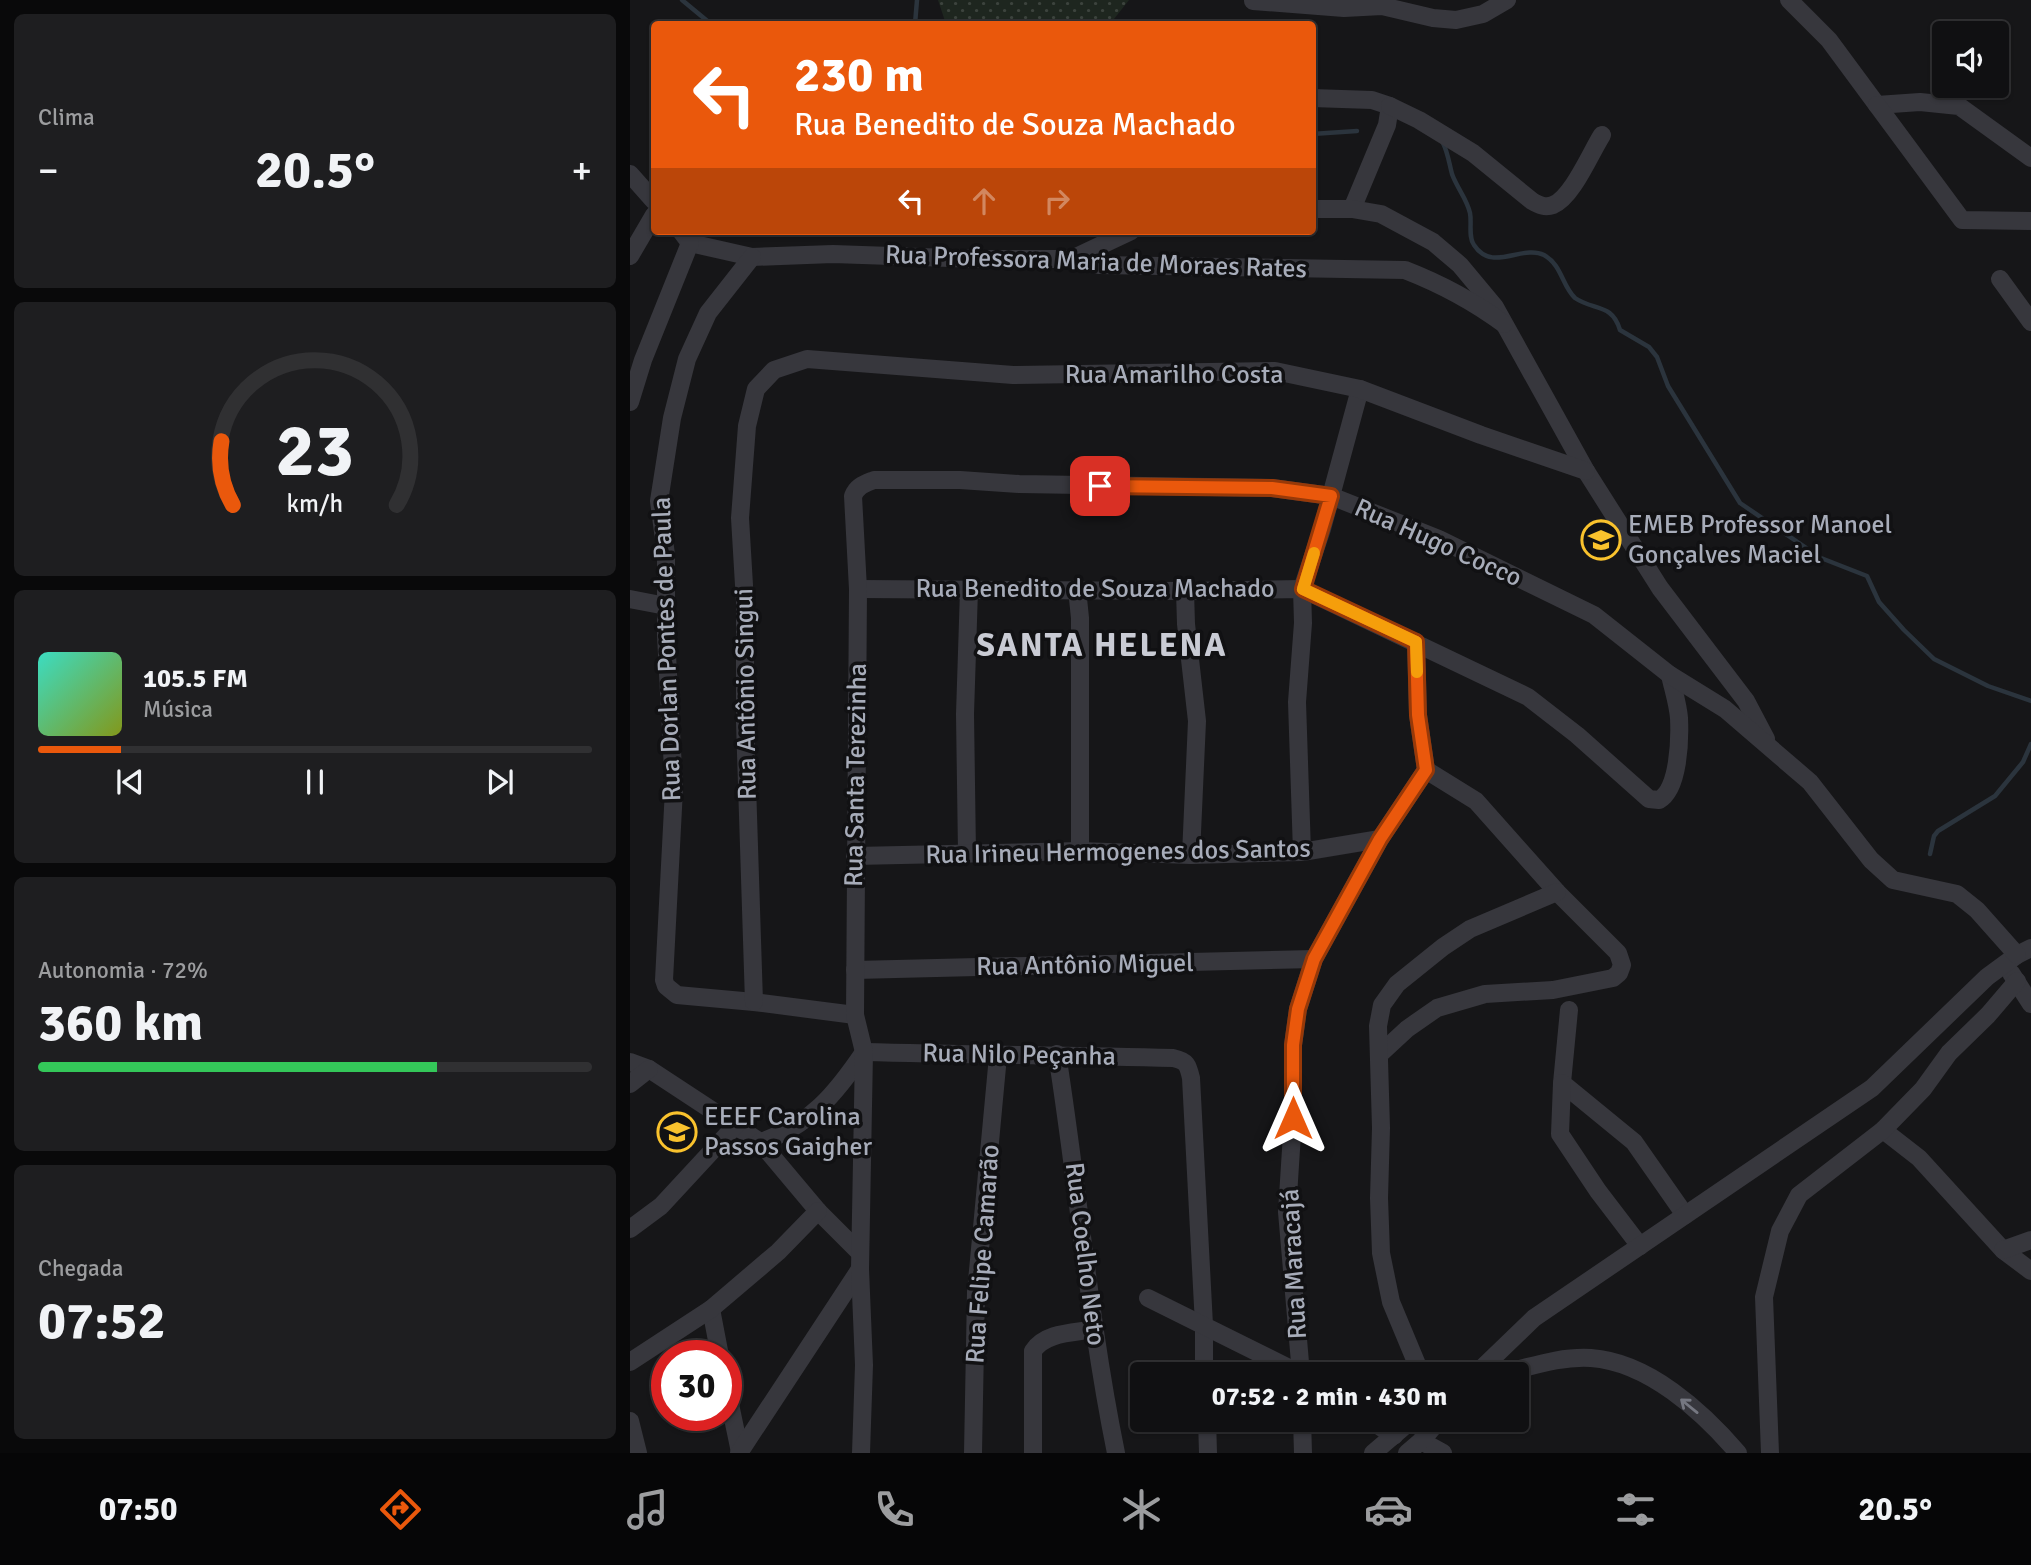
<!DOCTYPE html>
<html lang="pt">
<meta charset="utf-8">
<style>
:root{--surface:#101012;--page:#1e1e20;--text:#f1f3f6;--muted:#9c9d9f;--line:#303032;--accent:#ea580c}
body{margin:0;font-family:Signika,sans-serif;background:var(--page);color:var(--text);height:100vh;display:flex;flex-direction:column;font-size:26px;white-space:nowrap}
*{box-sizing:border-box;margin:0}
p{font-size:23px;color:var(--muted)}
.icon{flex:none;width:38px;height:38px;fill:none;stroke:currentColor;stroke-width:2;stroke-linecap:round;stroke-linejoin:round}
.map{position:relative;flex:1;overflow:hidden}
.sheet{display:flex;flex-direction:column;gap:14px;padding:14px;background:#09090a;width:630px}
.sheet>*{flex:none}
.banner{position:absolute;left:21px;top:21px;width:665px;height:214px;border-radius:7px;box-shadow:0 2px 5px #0004,0 0 0 2px var(--line);background:#ea580c;color:#fff;overflow:hidden}
.fabs{position:absolute;left:1302px;top:21px;display:grid;gap:14px}
.fabs a{display:grid;place-items:center;width:77px;height:77px;border-radius:7px;background:var(--surface);box-shadow:0 2px 5px #0004,0 0 0 2px var(--line);font-size:35px}
.speed{position:absolute;left:21px;top:1340px;display:flex;gap:14px;font-size:35px;font-weight:700;text-align:center}
.speed>*{display:grid;place-content:center;width:91px;height:91px;border-radius:50%;background:var(--surface);box-shadow:0 2px 5px #0004,0 0 0 2px var(--line);line-height:1}
.speed .limit{border:10px solid #d22;background:#fff;color:#111}
.pin{position:absolute;display:grid;place-items:center;width:60px;height:60px;color:#fff;margin:-30px;border-radius:14px;box-shadow:0 4px 10px #0006}
.me{position:absolute;width:77px;margin:-38px;rotate:0deg;stroke-linejoin:round;filter:drop-shadow(0 0 5px #0008)}
.turn{display:flex;align-items:center;gap:24px;height:147px;padding:0 28px;font-size:32px}
.turn .icon{width:91px;height:91px;stroke-width:2.5}
.turn b{display:block;font-size:49px;line-height:60px}
.lanes{display:flex;align-items:center;height:66px;padding:0 28px;background:#0003;justify-content:center;gap:35px;direction:ltr}
.lanes .off{opacity:.35}
.big{font-size:52px;font-weight:800;line-height:1.1}
.sheet .tile{flex:1;display:flex;flex-direction:column;justify-content:center;gap:10px;min-width:0;padding:0 24px;border-radius:10px;background:var(--page)}
.sheet .dial{align-items:center;gap:0}
.dial svg{height:182px;overflow:visible;fill:none;stroke:var(--line);stroke-width:7;stroke-linecap:round;text-anchor:middle}
.dial text{fill:var(--text);stroke:none}
.song{display:flex;align-items:center;gap:21px}
.cover{width:84px;height:84px;border-radius:10px;background:linear-gradient(135deg,hsl(170 70% 55%),hsl(70 70% 35%))}
.played{height:7px;border-radius:4px;background:linear-gradient(90deg,var(--accent) 15%,var(--line) 15%)}
.keys{display:flex;justify-content:space-around;direction:ltr}
.heat{display:flex;justify-content:space-between;align-items:center;font-size:38px;direction:ltr}
.charge{height:10px;border-radius:5px;background:linear-gradient(90deg,#34c759 72%,var(--line) 0)}
.trip{position:absolute;left:500px;top:1362px;width:399px;height:70px;border-radius:7px;background:var(--surface);box-shadow:0 2px 5px #0004,0 0 0 2px var(--line);font-weight:800;line-height:70px;text-align:center}
.tab-bar{display:flex;height:112px;justify-content:space-around;align-items:center;background:#060607;color:var(--muted)}
.tab-bar .icon{width:49px;height:49px}
.tab-bar .on{color:var(--accent)}
.tab-bar b{font-size:32px;color:var(--text)}
main{display:flex;flex:1;min-height:0}
.map>svg:first-child{display:block}
.grass{fill:url(#grass-dots)}
.lines{fill:none;stroke-linecap:round;stroke-linejoin:round}
.stream{stroke:#2b343d;stroke-width:4.5}
.minor{stroke:#37373d;stroke-width:18}
.oneway{stroke:#757781}
.route-casing{stroke:#983908;stroke-width:18}
.route{stroke:#ea580c;stroke-width:12}
.slow{stroke:#f59e0b;stroke-width:12}
.labels{text-anchor:middle;dominant-baseline:central;stroke-width:7;stroke-linejoin:round;paint-order:stroke}
.street-label{font-size:26px;fill:#a7acb9;stroke:#111113}
.poi-label{font-size:26px;fill:#a7acb9;stroke:#111113;text-anchor:start}
.district-label{font-size:33px;font-weight:bold;letter-spacing:2px;fill:#c9cbd4;stroke:#111113}
</style>
<main>
<section class="sheet">
<div class="tile"><p>Clima</p>
<div class="heat"><a>−</a><b class="big">20.5°</b><a>+</a></div>
</div>
<div class="tile dial"><svg viewBox="0 0 100 80">
<path d="M14 69A42 42 0 1 1 86 69"/>
<path d="M14 69A42 42 0 0 1 9 41" stroke="#ea580c"/>
<text x="50" y="56" font-size="32" font-weight="700">23</text>
<text x="50" y="72" font-size="11">km/h</text>
</svg></div>
<div class="tile">
<div class="song"><i class="cover"></i><div><b>105.5 FM</b><p>Música</p></div></div>
<div class="played"></div>
<div class="keys"><svg class="icon" aria-label="previous" viewBox="0 0 24 24"><path d="M18 5L8 12l10 7zM5 5v14"/></svg><svg class="icon" aria-label="pause" viewBox="0 0 24 24"><path d="M8 5v14M16 5v14"/></svg><svg class="icon" aria-label="next" viewBox="0 0 24 24"><path d="M6 5l10 7-10 7zM19 5v14"/></svg></div>
</div>
<div class="tile"><p>Autonomia · 72%</p><b class="big">360 km</b><div class="charge"></div></div>
<div class="tile"><p>Chegada</p><b class="big">07:52</b></div>
</section>
<div class="map">
<svg width="1401" height="1453" viewBox="0 0 1401 1453">
<defs>
<pattern id="grass-dots" width="8" height="8" patternUnits="userSpaceOnUse" patternTransform="scale(1.75)"><rect width="8" height="8" fill="#1e261f"/><path d="M2 2h.1M6 6h.1" fill="none" stroke="#3c433d" stroke-width="1.8" stroke-linecap="round"/></pattern>
</defs>
<rect width="100%" height="100%" fill="#161618"/>
<polygon class="grass" points="308,0 499,0 480,24 316,24"/>
<g class="lines">
<g class="stream">
<polyline points="52,0 81,24"/>
<polyline points="285,24 287,0"/>
<polyline points="682,134 727,131"/>
<path d="M 813,143 C 818,153 819,163 822,174 C 827,188 837,199 840,213 C 842,223 838,237 844,245 C 862,273 892,244 914,255 C 932,265 932,286 945,298 C 964,311 982,303 990,330 L 1019,347 L 1027,357 L 1038,386 L 1110,503 L 1191,558 L 1237,576 L 1249,602 L 1274,630 L 1304,659 L 1358,686 L 1401,701"/>
<polyline points="1300,854 1304,836 1308,831 1365,796 1393,762 1401,744"/>
</g>
<g class="minor">
<polyline points="1159,0 1199,40 1247,105 1290,102 1329,106 1401,158"/>
<polyline points="623,1 714,8 752,6 803,18 826,20 853,14 877,0"/>
<polyline points="682,98 742,100 760,106 757,125 722,209"/>
<polyline points="1247,105 1332,220 1401,221"/>
<path d="M 760,106 L 789,120 L 843,153 L 902,201 C 909,205 915,208 923,205 C 942,198 961,152 972,135"/>
<polyline points="0,174 24,201"/>
<polyline points="682,209 722,209 751,214 803,242 830,265 865,307 956,471 1030,588 1116,701 1136,739"/>
<path d="M 51,231 L 60,243 L 122,257 L 203,254 L 349,259 L 442,259 L 469,265 L 775,270 C 811,284 843,301 874,324"/>
<polyline points="0,256 24,215"/>
<polyline points="122,257 78,313 57,359 42,418 29,501 36,555 36,635 44,789 34,980 36,986 47,995 124,1002 225,1015"/>
<polyline points="442,259 501,231"/>
<polyline points="1370,279 1401,322"/>
<polyline points="0,402 13,360 60,243"/>
<path d="M 228,589 L 555,591 L 672,589 L 898,697 L 947,735 L 1019,799 L 1029,800 C 1049,789 1050,739 1049,718 C 1048,704 1043,689 1040,675"/>
<polyline points="447,589 450,618 450,851"/>
<polyline points="555,591 556,624 567,721 561,855"/>
<polyline points="0,599 36,606"/>
<polyline points="672,852 667,702 673,623 672,589 692,529 730,389"/>
<polyline points="337,853 335,714 339,590"/>
<polyline points="225,856 450,851 561,855 672,852 750,839"/>
<polyline points="225,970 684,959"/>
<polyline points="1381,973 1401,1004"/>
<polyline points="124,1002 115,722 115,602 110,518 117,426 126,389 144,370 177,359 383,375 645,371 730,389 851,435 956,471"/>
<polyline points="939,1010 932,1083 1004,1142 1055,1215"/>
<path d="M 234,1052 C 337,1055 440,1055 543,1058 C 557,1061 558,1065 561,1078 L 574,1325 L 574,1374"/>
<path d="M 427,1054 C 448,1187 459,1321 486,1453"/>
<polyline points="750,1054 777,1029 807,1008 855,994 923,990 983,978 989,973 992,965 988,953 927,892 846,801 796,770"/>
<polyline points="0,1062 19,1069 130,1142 188,1211 230,1253"/>
<polyline points="932,1083 930,1134 968,1191 1010,1246"/>
<polyline points="0,1084 19,1069"/>
<polyline points="1253,1130 1289,1158 1373,1250 1401,1271"/>
<path d="M 130,1142 C 179,1127 207,1092 234,1052"/>
<polyline points="0,1229 31,1206 106,1125"/>
<polyline points="1373,1250 1401,1240"/>
<polyline points="518,1298 671,1374"/>
<polyline points="81,1309 90,1356"/>
<polyline points="0,1362 81,1309 148,1252 188,1211"/>
<polyline points="671,1374 657,1212 663,1118 663,1045 668,1009 684,959 750,839 796,770 788,715 786,642"/>
<polyline points="791,1374 761,1302 751,1253 749,1198 751,1128 748,1026 752,1005 767,984 813,947 840,929 927,892"/>
<polyline points="846,1374 904,1318 1242,1088 1357,977 1387,955 1401,948"/>
<path d="M 870,1374 C 900,1367 930,1356 961,1358 C 1018,1362 1072,1411 1108,1453"/>
<polyline points="96,1385 110,1452"/>
<polyline points="577,1419 578,1453"/>
<polyline points="672,1419 673,1453"/>
<polyline points="739,1419 764,1436"/>
<polyline points="0,1421 8,1453"/>
<polyline points="791,1441 813,1453"/>
<polyline points="109,1453 230,1269"/>
<path d="M 231,1453 L 234,1365 L 230,1269 L 234,1052 L 225,1015 L 228,589 L 223,496 C 227,486 234,484 244,480 L 330,480 L 389,484 L 642,488 L 701,496 L 809,539 L 964,615 L 1040,675 L 1095,709 L 1180,782 L 1241,860 L 1263,880 L 1327,894 L 1347,910 L 1387,955"/>
<polyline points="343,1453 346,1292 368,1056"/>
<path d="M 403,1453 L 403,1351 C 415,1332 444,1333 465,1329"/>
<polyline points="743,1453 783,1419"/>
<polyline points="777,1453 791,1441 810,1419"/>
<polyline points="1140,1453 1134,1297 1150,1231 1169,1195 1253,1130 1293,1089 1319,1053 1358,1015 1387,981"/>
</g>
</g>
<defs><path id="oneway-shaft" d="M-6 0H5M1.5-3L5.5 0L1.5 3" fill="none" stroke-width="1.6" stroke-linecap="round" stroke-linejoin="round" transform="scale(1.75)"/></defs>
<use class="oneway" href="#oneway-shaft" transform="translate(1059 1406) rotate(-141)"/>
<g class="lines">
<g class="route-casing">
<polyline id="route" points="470,486 642,488 701,496 673,589 786,642 788,715 796,770 750,839 684,959 668,1009 663,1045 663,1118"/>
</g>
<use href="#route" class="route"/>
<polyline class="slow" points="684,553 673,589 786,642 787,672"/>
</g>
<defs>
<g id="school-ring" transform="scale(2.0125)"><circle r="9.5" fill="#111113" stroke="#f9c22d" stroke-width="1.5"/><path d="M0-5L7-2L0 1L-7-2ZM-4 1L0 2.5L4 1V4Q0 6-4 4Z" fill="#f9c22d"/></g>
</defs>
<g fill-rule="evenodd">
<use href="#school-ring" x="971" y="540"/>
<use href="#school-ring" x="47" y="1132"/>
</g>
<g class="labels">
<g class="street-label">
<text transform="translate(466 262) rotate(2)">Rua Professora Maria de Moraes Rates</text>
<text x="544" y="375">Rua Amarilho Costa</text>
<text transform="translate(808 543) rotate(24)">Rua Hugo Cocco</text>
<text x="465" y="589">Rua Benedito de Souza Machado</text>
<text transform="translate(37 649) rotate(-92)">Rua Dorlan Pontes de Paula</text>
<text transform="translate(116 694) rotate(-91)">Rua Antônio Singui</text>
<text transform="translate(226 775) rotate(-89)">Rua Santa Terezinha</text>
<text transform="translate(488 852) rotate(-1)">Rua Irineu Hermogenes dos Santos</text>
<text transform="translate(455 965) rotate(-1)">Rua Antônio Miguel</text>
<text transform="translate(389 1055) rotate(1)">Rua Nilo Peçanha</text>
<text transform="translate(353 1254) rotate(-86)">Rua Felipe Camarão</text>
<text transform="translate(455 1254) rotate(83)">Rua Coelho Neto</text>
<text transform="translate(664 1264) rotate(-93)">Rua Maracajá</text>
</g>
<g class="poi-label">
<text x="998" y="525">EMEB Professor Manoel<tspan x="998" dy="30">Gonçalves Maciel</tspan></text>
<text x="74" y="1117">EEEF Carolina<tspan x="74" dy="30">Passos Gaigher</tspan></text>
</g>
<g class="district-label">
<text x="472" y="645">SANTA HELENA</text>
</g>
</g>
</svg>
<div class="fabs">
<a><svg class="icon" aria-label="sound" viewBox="0 0 24 24"><path d="M4 9h4l5-4v14l-5-4H4zM17 9q2 3 0 6"/></svg></a>
</div>
<div class="speed"><div class="limit">30</div></div>
<div class="pin" style="left:470px;top:486px;background:#d93025"><svg class="icon" aria-label="arrive" viewBox="0 0 24 24"><path d="M6 21V4h12l-3 4 3 4H6"/></svg></div>
<svg class="me" style="left:663px;top:1118px" viewBox="-20 -20 40 40"><path d="M0-17L14 15 0 8-14 15z" fill="#ea580c" stroke="#fff" stroke-width="4"/></svg>
<div class="trip">07:52 · 2 min · 430 m</div>
<div class="banner">
<div class="turn"><svg class="icon" aria-label="left" viewBox="0 0 24 24"><path d="M17 20v-9H6M10 6l-5 5 5 5"/></svg><div><b>230 m</b>Rua Benedito de Souza Machado</div></div>
<div class="lanes"><svg class="icon" aria-label="left" viewBox="0 0 24 24"><path d="M17 20v-9H6M10 6l-5 5 5 5"/></svg><svg class="icon off" aria-label="ahead" viewBox="0 0 24 24"><path d="M12 20V5M6 11l6-6 6 6"/></svg><svg class="icon off" aria-label="right" viewBox="0 0 24 24"><path d="M7 20v-9h11M14 6l5 5-5 5"/></svg></div>
</div>
</div>
</main>
<nav class="tab-bar">
<b>07:50</b>
<svg class="icon on" aria-label="directions" viewBox="0 0 24 24"><path d="M12 3l9 9-9 9-9-9zM9 14v-3h6M13 9l2 2-2 2"/></svg>
<svg class="icon" aria-label="music" viewBox="0 0 24 24"><path d="M9 18V5l10-2v13"/><circle cx="6" cy="18" r="3"/><circle cx="16" cy="16" r="3"/></svg>
<svg class="icon" aria-label="phone" viewBox="0 0 24 24"><path d="M5 4h4l2 5-3 2q2 4 5 5l2-3 5 2v4C11 20 4 13 5 4z"/></svg>
<svg class="icon" aria-label="climate" viewBox="0 0 24 24"><path d="M12 3v18M4 7l16 10M4 17L20 7"/></svg>
<svg class="icon" aria-label="car" viewBox="0 0 24 24"><path d="M5 17H2v-5l4-1 3-4h7l3 4 3 1v5h-3M9 17h6M6 11h13"/><circle cx="7" cy="17" r="2"/><circle cx="17" cy="17" r="2"/></svg>
<svg class="icon" aria-label="filters" viewBox="0 0 24 24"><path d="M4 7h16M4 17h16"/><circle cx="9" cy="7" r="2"/><circle cx="15" cy="17" r="2"/></svg>
<b>20.5°</b>
</nav>
